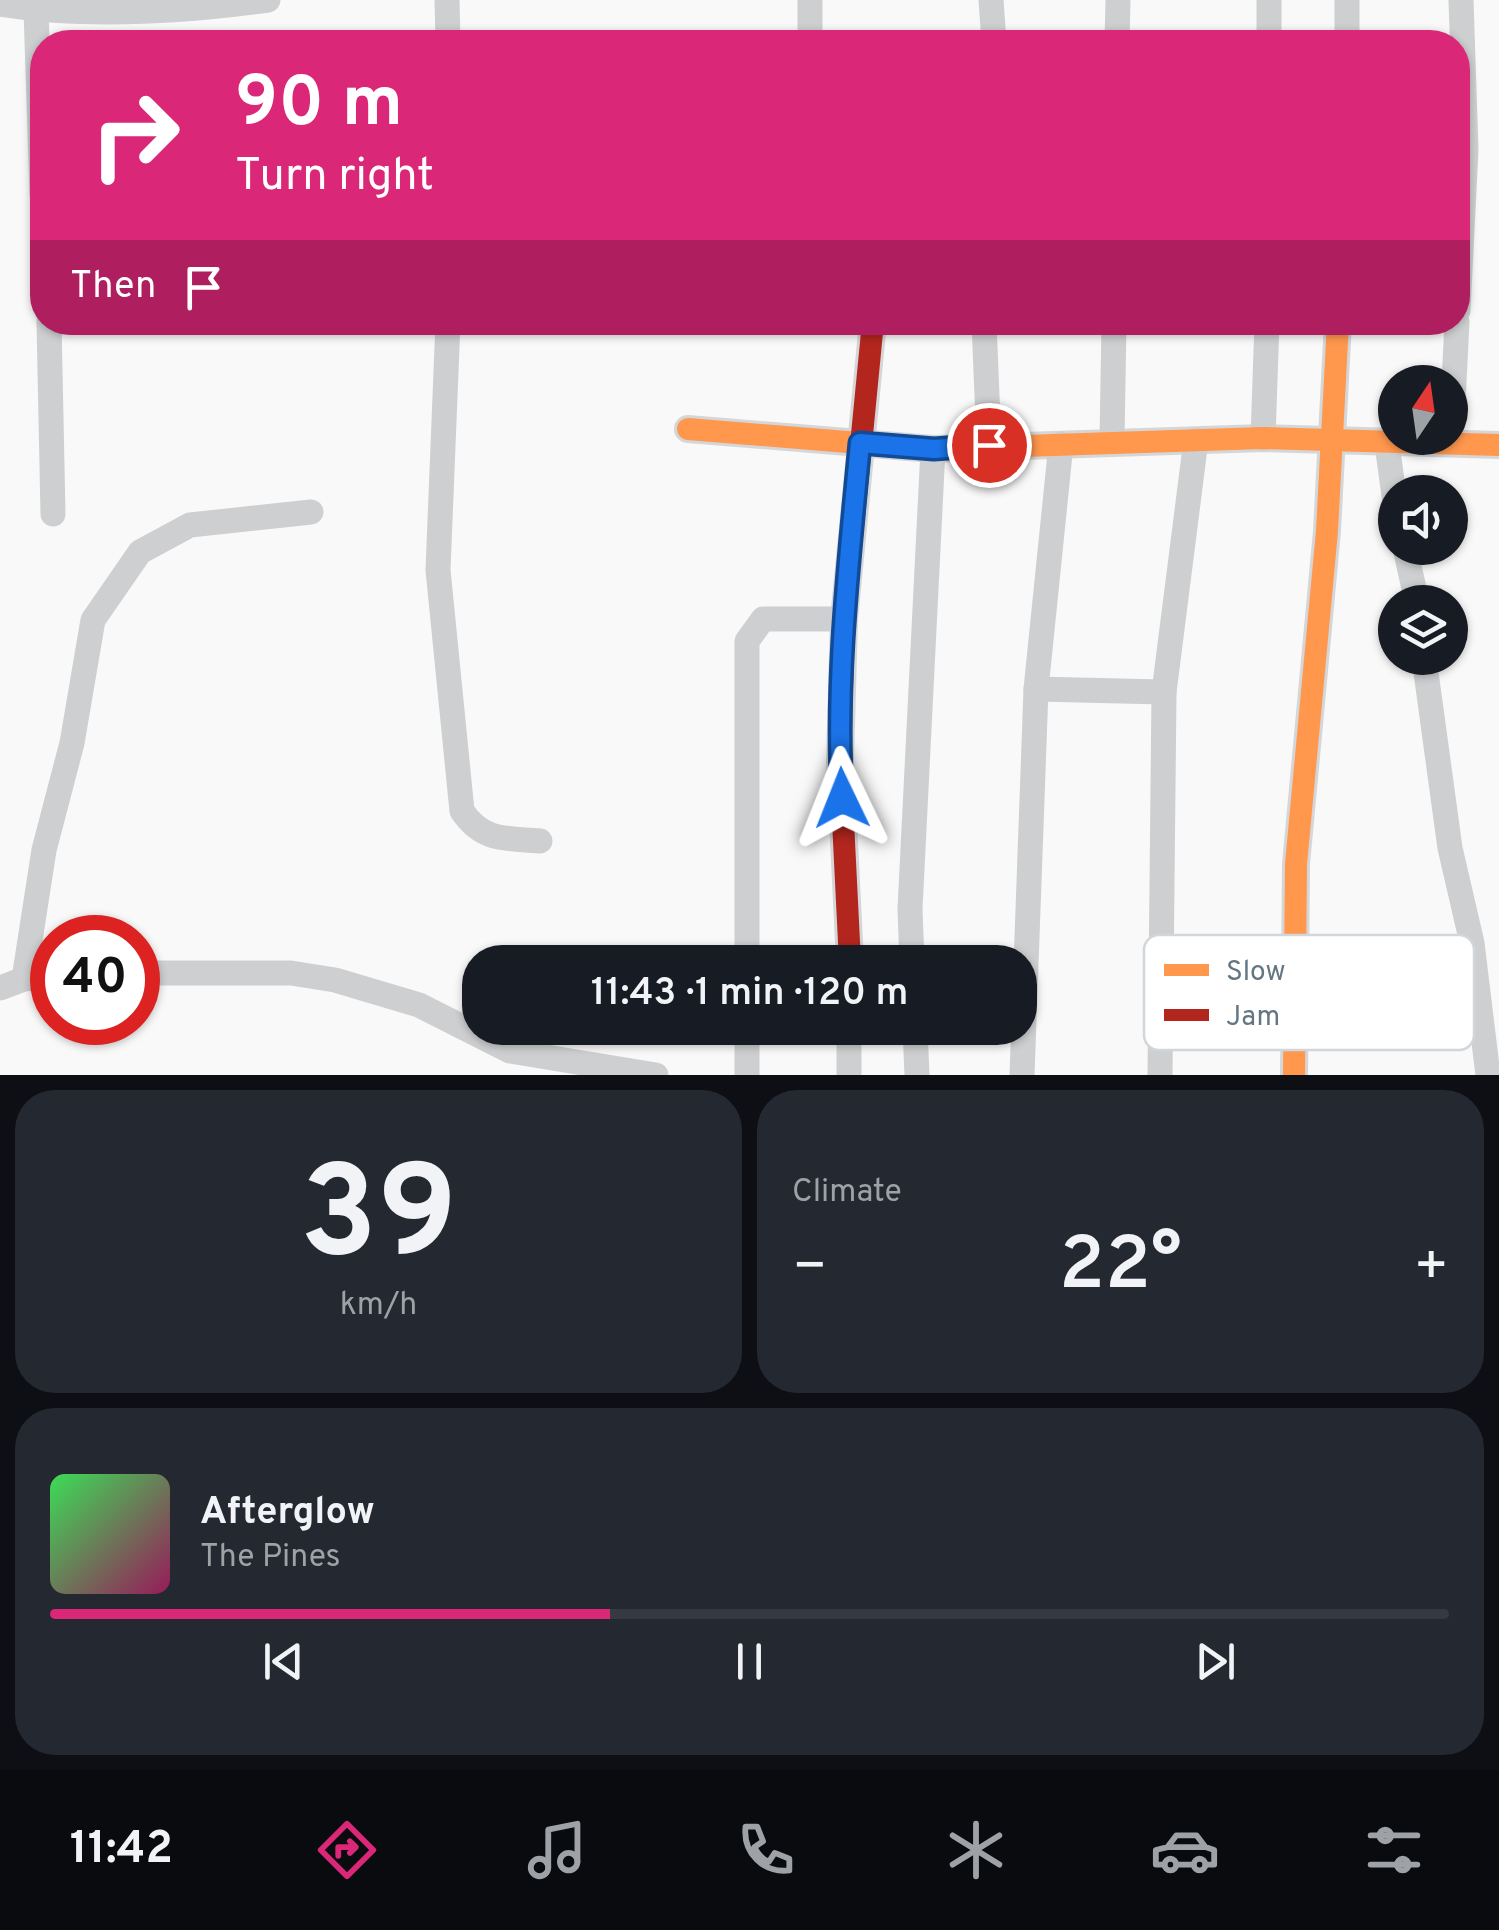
<!DOCTYPE html>
<meta charset="utf-8">
<style>
:root{--surface:#171b24;--page:#242831;--text:#f1f3f6;--muted:#9ea1a6;--line:#363941;--accent:#db2777}
body{margin:0;font-family:Overpass,sans-serif;background:var(--page);color:var(--text);height:100vh;display:flex;flex-direction:column;font-size:38px;white-space:nowrap}
*{box-sizing:border-box;margin:0}
p{font-size:32px;color:var(--muted)}
.icon{flex:none;width:55px;height:55px;fill:none;stroke:currentColor;stroke-width:2;stroke-linecap:round;stroke-linejoin:round}
.map{position:relative;height:1075px;overflow:hidden}
.side{display:flex;flex-direction:column;gap:15px;padding:15px;background:#0d0f14;flex:1}
.side>*{flex:none}
.hud{position:absolute;left:30px;top:30px;width:1440px;height:305px;border-radius:40px;box-shadow:0 2px 8px #0004;background:#db2777;color:#fff;overflow:hidden}
.needle{width:65px;rotate:13deg}
.controls{position:absolute;left:1378px;top:365px;display:grid;gap:20px}
.controls a{display:grid;place-items:center;width:90px;height:90px;border-radius:50%;background:var(--surface);box-shadow:0 2px 8px #0004;font-size:50px}
.speed{position:absolute;left:30px;top:915px;display:flex;gap:20px;font-size:50px;font-weight:700;text-align:center}
.speed>*{display:grid;place-content:center;width:130px;height:130px;border-radius:50%;background:var(--surface);box-shadow:0 2px 8px #0004;line-height:1}
.speed .limit{border:15px solid #d22;background:#fff;color:#111}
.pin{position:absolute;display:grid;place-items:center;width:85px;height:85px;color:#fff;margin:-42px;border:5px solid #fff;border-radius:50%;box-shadow:0 2px 10px #0007}
.me{position:absolute;width:110px;margin:-55px;rotate:358deg;stroke-linejoin:round;filter:drop-shadow(0 0 8px #0008)}
.turn{display:flex;align-items:center;gap:35px;height:210px;padding:0 40px;font-size:45px}
.turn .icon{width:130px;height:130px;stroke-width:2.5}
.turn b{display:block;font-size:70px;line-height:85px}
.then{display:flex;align-items:center;height:95px;padding:0 40px;background:#0003;gap:20px;font-size:38px}
.big{font-size:75px;font-weight:600;line-height:1.1}
.side .tile{flex:1;display:flex;flex-direction:column;justify-content:center;gap:15px;min-width:0;padding:0 35px;border-radius:40px;background:var(--page)}
.side .dial{align-items:center;gap:0}
.dial b{font-size:130px;line-height:1}
.song{display:flex;align-items:center;gap:30px}
.cover{width:120px;height:120px;border-radius:15px;background:linear-gradient(135deg,hsl(130 70% 55%),hsl(330 70% 35%))}
.played{height:10px;border-radius:5px;background:linear-gradient(90deg,var(--accent) 40%,var(--line) 40%)}
.keys{display:flex;justify-content:space-around;direction:ltr}
.heat{display:flex;justify-content:space-between;align-items:center;font-size:55px;direction:ltr}
.side .tiles{flex:1;display:grid;gap:15px;grid-template-columns:1fr 1fr}
.tile:last-child{grid-column:span 2}
.trip{position:absolute;left:462px;top:945px;width:575px;height:100px;border-radius:40px;background:var(--surface);box-shadow:0 2px 8px #0004;font-weight:600;line-height:100px;text-align:center}
.tabs{display:flex;height:160px;justify-content:space-around;align-items:center;background:#090b0e;color:var(--muted)}
.tabs .icon{width:70px;height:70px}
.tabs .selected{color:var(--accent)}
.tabs b{font-size:45px;color:var(--text)}
.map>svg:first-child{display:block}
.lines{fill:none;stroke-linecap:round;stroke-linejoin:round}
.slow-casing{stroke:#d5d6d7;stroke-width:28}
.jam-casing{stroke:#d5d6d7;stroke-width:28}
.street{stroke:#cecfd0;stroke-width:25}
.slow{stroke:#ff974d;stroke-width:22}
.jam{stroke:#b3261e;stroke-width:22}
.route-casing{stroke:#114b97;stroke-width:25}
.route{stroke:#1a73e8;stroke-width:18}
.key{fill:#fff;stroke:#d1d6da;stroke-width:2.5}
.key-label{font-size:28px;fill:#657683}
</style>
<div class="map">
<svg width="1499" height="1075" viewBox="0 0 1499 1075">
<rect width="100%" height="100%" fill="#f9f9f9"/>
<g class="lines">
<g class="slow-casing">
<g id="slow">
<polyline points="688,429 933,449 1263,438 1499,445"/>
<polyline points="1294,1075 1296,864 1327,531 1338,322"/>
</g>
</g>
<g class="jam-casing">
<polyline id="jam" points="850,962 840,761 844,619 873,322"/>
</g>
<g class="street">
<polyline points="447,0 448,42"/>
<polyline points="991,0 994,42"/>
<path d="M 0,4 C 87,18 181,12 268,0"/>
<polyline points="36,10 42,195"/>
<polyline points="810,42 810,0"/>
<polyline points="1117,42 1118,0"/>
<polyline points="1269,42 1269,0"/>
<polyline points="1347,42 1347,0"/>
<polyline points="1458,311 1466,150 1461,0"/>
<polyline points="49,322 53,514"/>
<path d="M 448,322 L 438,570 L 462,811 C 483,842 506,838 540,841"/>
<polyline points="984,322 989,445"/>
<polyline points="1263,438 1267,322"/>
<polyline points="1112,440 1114,322"/>
<polyline points="1451,442 1457,322"/>
<polyline points="1387,444 1395,503"/>
<polyline points="1405,548 1417,602"/>
<polyline points="1424,658 1450,848 1472,943 1488,1075"/>
<polyline points="1036,689 1164,692"/>
<polyline points="747,962 747,641 763,619 844,619"/>
<polyline points="912,962 910,909 933,449"/>
<polyline points="138,973 291,973 335,980 419,1005 510,1051 656,1075"/>
<polyline points="24,979 44,850 72,743 93,620 140,552 190,525 311,512"/>
<polyline points="0,988 24,979 52,977"/>
<polyline points="747,1028 747,1075"/>
<polyline points="915,1028 917,1075"/>
<polyline points="849,1075 849,1028"/>
<polyline points="1022,1075 1036,689 1061,444"/>
<polyline points="1160,1075 1164,692 1196,440"/>
</g>
<use href="#slow" class="slow"/>
<use href="#jam" class="jam"/>
</g>
<g class="lines">
<g class="route-casing">
<path id="route" d="M 842,798 C 835,679 849,561 860,443 L 934,449 L 989,445"/>
</g>
<use href="#route" class="route"/>
</g>
<rect x="1144" y="935" width="330" height="115" rx="15" class="key"/>
<rect x="1164" y="964" width="45" height="12" fill="#ff974d"/>
<rect x="1164" y="1009" width="45" height="12" fill="#b3261e"/>
<g class="key-label">
<text x="1226" y="980">Slow</text>
<text x="1226" y="1025">Jam</text>
</g>
</svg>
<div class="controls">
<a><svg class="needle" viewBox="-14 -14 28 28"><path d="M0-13l5 13h-10z" fill="#e53935"/><path d="M0 13l5-13h-10z" fill="#9ea1a6"/></svg></a>
<a><svg class="icon" aria-label="sound" viewBox="0 0 24 24"><path d="M4 9h4l5-4v14l-5-4H4zM17 9q2 3 0 6"/></svg></a>
<a><svg class="icon" aria-label="layers" viewBox="0 0 24 24"><path d="M12 4l9 5-9 5-9-5zM3 14l9 5 9-5"/></svg></a>
</div>
<div class="speed"><div class="limit">40</div></div>
<div class="pin" style="left:989px;top:445px;background:#d93025"><svg class="icon" aria-label="arrive" viewBox="0 0 24 24"><path d="M6 21V4h12l-3 4 3 4H6"/></svg></div>
<svg class="me" style="left:842px;top:798px" viewBox="-20 -20 40 40"><path d="M0-17L14 15 0 8-14 15z" fill="#1a73e8" stroke="#fff" stroke-width="4"/></svg>
<div class="trip">11:43 · 1 min · 120 m</div>
<div class="hud">
<div class="turn"><svg class="icon" aria-label="right" viewBox="0 0 24 24"><path d="M7 20v-9h11M14 6l5 5-5 5"/></svg><div><b>90 m</b>Turn right</div></div>
<div class="then">Then<svg class="icon" aria-label="arrive" viewBox="0 0 24 24"><path d="M6 21V4h12l-3 4 3 4H6"/></svg></div>
</div>
</div>
<section class="side">
<div class="tiles">
<div class="tile dial"><b>39</b><p>km/h</p></div>
<div class="tile"><p>Climate</p>
<div class="heat"><a>−</a><b class="big">22°</b><a>+</a></div>
</div>
<div class="tile">
<div class="song"><i class="cover"></i><div><b>Afterglow</b><p>The Pines</p></div></div>
<div class="played"></div>
<div class="keys"><svg class="icon" aria-label="previous" viewBox="0 0 24 24"><path d="M18 5L8 12l10 7zM5 5v14"/></svg><svg class="icon" aria-label="pause" viewBox="0 0 24 24"><path d="M8 5v14M16 5v14"/></svg><svg class="icon" aria-label="next" viewBox="0 0 24 24"><path d="M6 5l10 7-10 7zM19 5v14"/></svg></div>
</div>
</div>
</section>
<nav class="tabs">
<b>11:42</b>
<svg class="icon selected" aria-label="directions" viewBox="0 0 24 24"><path d="M12 3l9 9-9 9-9-9zM9 14v-3h6M13 9l2 2-2 2"/></svg>
<svg class="icon" aria-label="music" viewBox="0 0 24 24"><path d="M9 18V5l10-2v13"/><circle cx="6" cy="18" r="3"/><circle cx="16" cy="16" r="3"/></svg>
<svg class="icon" aria-label="phone" viewBox="0 0 24 24"><path d="M5 4h4l2 5-3 2q2 4 5 5l2-3 5 2v4C11 20 4 13 5 4z"/></svg>
<svg class="icon" aria-label="climate" viewBox="0 0 24 24"><path d="M12 3v18M4 7l16 10M4 17L20 7"/></svg>
<svg class="icon" aria-label="car" viewBox="0 0 24 24"><path d="M5 17H2v-5l4-1 3-4h7l3 4 3 1v5h-3M9 17h6M6 11h13"/><circle cx="7" cy="17" r="2"/><circle cx="17" cy="17" r="2"/></svg>
<svg class="icon" aria-label="filters" viewBox="0 0 24 24"><path d="M4 7h16M4 17h16"/><circle cx="9" cy="7" r="2"/><circle cx="15" cy="17" r="2"/></svg>
</nav>
